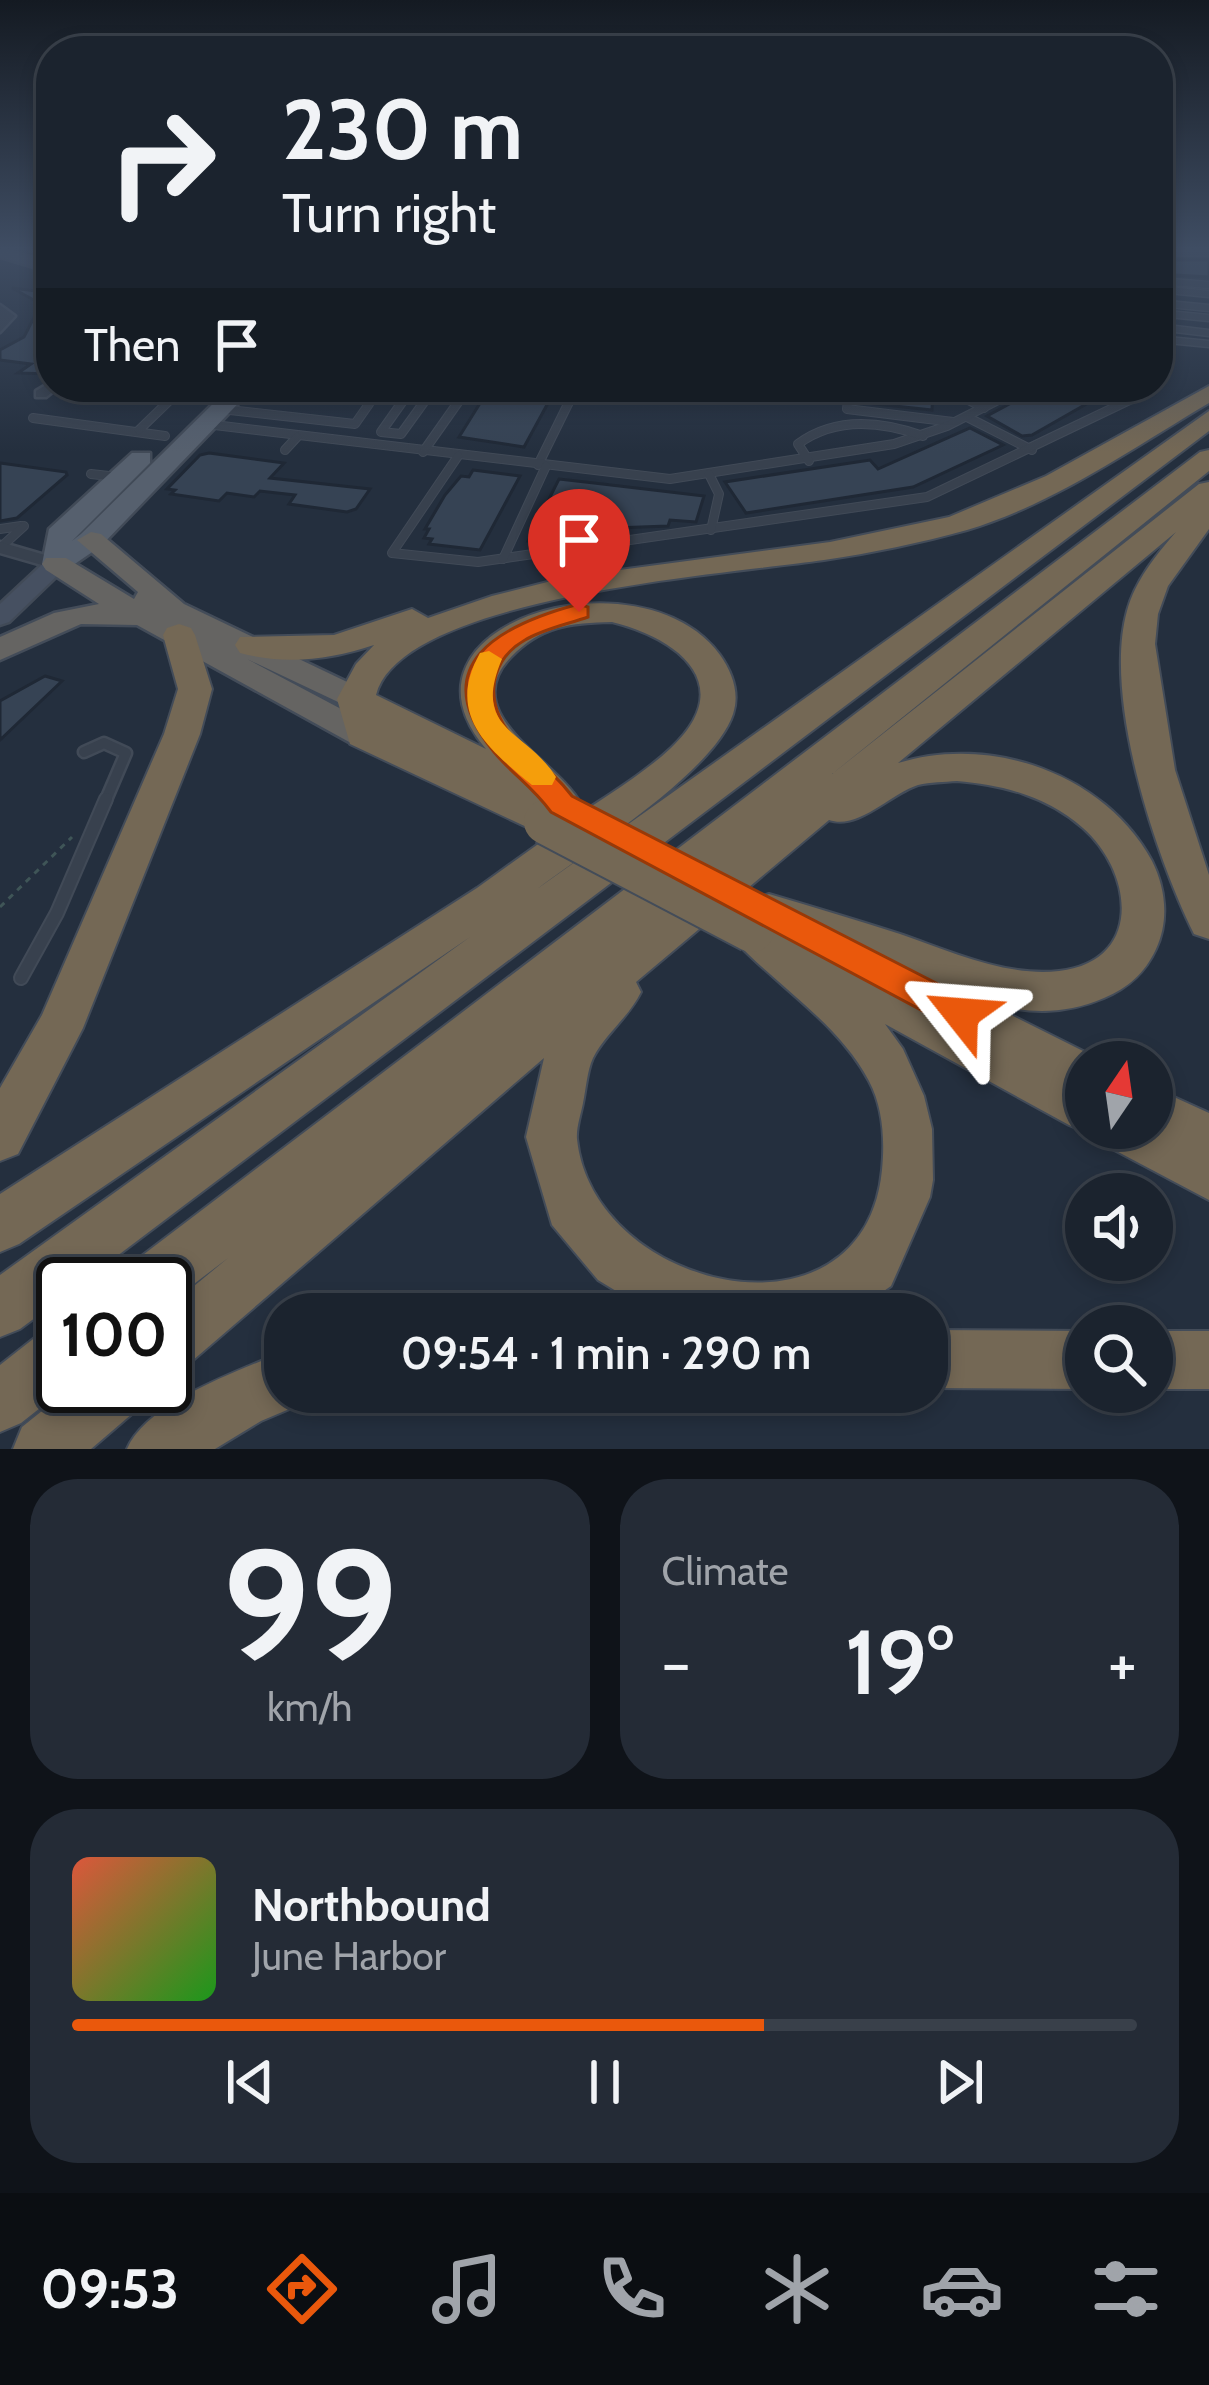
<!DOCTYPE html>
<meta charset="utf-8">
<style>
:root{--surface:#1b232e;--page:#242b36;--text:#f1f3f6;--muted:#a0a4aa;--line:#39404a;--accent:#ea580c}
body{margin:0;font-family:Cabin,sans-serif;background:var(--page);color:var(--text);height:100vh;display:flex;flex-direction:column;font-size:45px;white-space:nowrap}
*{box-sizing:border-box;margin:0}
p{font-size:39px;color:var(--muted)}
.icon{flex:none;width:66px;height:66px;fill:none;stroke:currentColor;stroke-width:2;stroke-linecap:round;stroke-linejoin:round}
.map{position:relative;height:1449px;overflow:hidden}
.drawer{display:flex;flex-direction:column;gap:30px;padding:30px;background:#0f1319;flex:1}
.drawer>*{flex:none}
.top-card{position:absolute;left:36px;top:36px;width:1137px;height:366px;border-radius:48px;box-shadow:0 6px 18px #0003,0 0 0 3px var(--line);background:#1b232e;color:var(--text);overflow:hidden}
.needle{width:78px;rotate:13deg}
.fabs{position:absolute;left:1065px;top:1041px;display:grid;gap:24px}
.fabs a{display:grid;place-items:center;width:108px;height:108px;border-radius:50%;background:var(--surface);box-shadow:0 6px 18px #0003,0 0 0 3px var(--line);font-size:60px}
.speed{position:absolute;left:36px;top:1257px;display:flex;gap:24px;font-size:60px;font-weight:700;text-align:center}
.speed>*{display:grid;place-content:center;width:156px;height:156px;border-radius:50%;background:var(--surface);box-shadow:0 6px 18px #0003,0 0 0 3px var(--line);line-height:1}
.speed .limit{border:6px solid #111;border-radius:18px;background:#fff;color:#111}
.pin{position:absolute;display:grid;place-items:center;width:102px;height:102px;color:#fff;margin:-123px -51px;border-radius:50% 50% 50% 0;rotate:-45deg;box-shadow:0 0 12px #0007}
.pin .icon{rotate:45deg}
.me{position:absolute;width:132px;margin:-66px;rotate:298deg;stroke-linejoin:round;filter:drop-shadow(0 0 9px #0008)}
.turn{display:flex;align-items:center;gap:42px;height:252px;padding:0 48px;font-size:54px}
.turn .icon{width:156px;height:156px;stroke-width:2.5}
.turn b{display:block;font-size:84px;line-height:102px}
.then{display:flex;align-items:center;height:114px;padding:0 48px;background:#0003;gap:24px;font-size:45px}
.big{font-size:90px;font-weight:600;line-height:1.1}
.drawer .widget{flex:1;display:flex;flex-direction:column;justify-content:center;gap:18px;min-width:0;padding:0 42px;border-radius:48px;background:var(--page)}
.drawer .dial{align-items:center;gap:0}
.dial b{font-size:156px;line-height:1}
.song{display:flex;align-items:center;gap:36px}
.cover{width:144px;height:144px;border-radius:18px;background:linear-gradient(135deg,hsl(10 70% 55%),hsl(120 70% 35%))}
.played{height:12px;border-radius:6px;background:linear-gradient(90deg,var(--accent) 65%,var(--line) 65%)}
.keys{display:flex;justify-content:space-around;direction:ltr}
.heat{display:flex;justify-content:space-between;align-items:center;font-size:66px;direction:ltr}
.drawer .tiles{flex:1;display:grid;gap:30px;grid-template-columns:1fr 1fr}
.widget:last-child{grid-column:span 2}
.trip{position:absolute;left:264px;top:1293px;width:684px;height:120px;border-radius:48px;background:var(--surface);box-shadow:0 6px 18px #0003,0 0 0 3px var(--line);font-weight:600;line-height:120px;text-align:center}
.dock{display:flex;height:192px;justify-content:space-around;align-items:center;background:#0b0e12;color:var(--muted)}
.dock .icon{width:84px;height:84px}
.dock .current{color:var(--accent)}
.dock b{font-size:54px;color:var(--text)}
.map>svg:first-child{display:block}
.building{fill:#364354;stroke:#1f2835;stroke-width:3}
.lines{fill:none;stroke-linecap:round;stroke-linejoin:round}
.service-far3-casing{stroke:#414a57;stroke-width:9}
.service-far2-casing{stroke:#414a57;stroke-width:10}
.service-far1-casing{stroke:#414a57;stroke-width:15}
.service-casing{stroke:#414a57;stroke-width:16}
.minor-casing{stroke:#414a57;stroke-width:5}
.secondary-casing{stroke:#414a57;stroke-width:5}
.primary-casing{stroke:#414a57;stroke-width:5}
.trunk-casing{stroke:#434c59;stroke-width:5}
.motorway-casing{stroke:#434c59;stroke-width:4}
.path{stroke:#3f5557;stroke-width:3;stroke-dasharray:6 6;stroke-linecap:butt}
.service-far3{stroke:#38414e;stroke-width:6}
.service-far2{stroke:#38414e;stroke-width:8}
.service-far1{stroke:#38414e;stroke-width:10}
.service{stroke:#38414e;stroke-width:12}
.minor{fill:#38414e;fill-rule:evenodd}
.secondary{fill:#465061;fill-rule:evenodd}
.primary{fill:#56606e;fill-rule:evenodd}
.trunk{fill:#656462;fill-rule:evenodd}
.motorway{fill:#746855;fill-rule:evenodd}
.motorway-bridge-casing{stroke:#434c59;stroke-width:48;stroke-linecap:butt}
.motorway-bridge{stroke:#746855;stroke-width:44}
.route{fill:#ea580c;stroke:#983908;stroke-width:3}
.slow{fill:#f59e0b}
</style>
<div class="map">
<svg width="1209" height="1449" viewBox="0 0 1209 1449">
<rect width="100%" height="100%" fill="#242f3e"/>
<g class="building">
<polygon points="1158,260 1209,260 1209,277 1158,274"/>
<polygon points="51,287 51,328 37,338 51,340 51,374 18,373 31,364 0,360 0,350 24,337 41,304 12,288 44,292"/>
<polygon points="860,387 933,387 932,410 857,402"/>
<polygon points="1041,387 1080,388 1116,387 1032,435 1022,436 987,416"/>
<polygon points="487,392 548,403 524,447 459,437"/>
<polygon points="970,428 1003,445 913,487 746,513 725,482 870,460 878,469"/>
<polygon points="209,453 284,463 270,478 370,489 356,509 347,512 289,504 295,495 260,491 254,497 227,493 219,501 171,494 175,490 167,489 200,455"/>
<polygon points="0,463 66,472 67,475 17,518 0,521"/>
<polygon points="473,470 520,476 480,550 429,544 432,539 424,538 429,529 425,529 445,495 461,476 469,477"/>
<polygon points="559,479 594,483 704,496 696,522 670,520 668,526 615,528 613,534 587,533 578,539 559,537 556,542 546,544 528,541"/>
<polygon points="45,676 62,681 0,740 0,701"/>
</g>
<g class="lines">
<g class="service-far3-casing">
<g id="service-far3">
<polyline points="1158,252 1209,253"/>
<polyline points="1158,281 1209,285"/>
<polyline points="1158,289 1209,294"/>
<polyline points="1158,303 1209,308"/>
<polyline points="1158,313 1209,318"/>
<polyline points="1158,327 1209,333"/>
<polyline points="1158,339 1209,344"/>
<polyline points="153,387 213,390"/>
<polyline points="255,387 316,394"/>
<polyline points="493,387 541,394"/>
<polyline points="692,387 728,394"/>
<polyline points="758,387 768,392 765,394"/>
<polyline points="1125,387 1135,394"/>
<polyline points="358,392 375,394"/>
<polyline points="186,394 190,392"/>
<polyline points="408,394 413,387"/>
<polyline points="430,394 435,387"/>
<polyline points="464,394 469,387"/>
<polyline points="848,394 849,387"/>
<polyline points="957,394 964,387"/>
<polyline points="1010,394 1023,387"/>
</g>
</g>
<g class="service-far2-casing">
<g id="service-far2">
<polyline points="410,391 381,432 401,434 432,391"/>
<polyline points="520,391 571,398 538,465"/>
<polyline points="712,391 755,399 766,391"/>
<polyline points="849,391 847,409 953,422"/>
<polyline points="960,391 957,394 984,408"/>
<polyline points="358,392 406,397"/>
<polyline points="221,409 355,424 369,404 363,399 289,391"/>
<polyline points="967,417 1032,450"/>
<polyline points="33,418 165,436"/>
<polyline points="206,424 670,479 894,444 947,426 1016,391"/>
<polyline points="139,430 170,400 190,392"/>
<polyline points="285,450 297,437"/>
<polyline points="423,452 466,391"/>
<polyline points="458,456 392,553 478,562 927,497 1138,396 1130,391"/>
<path d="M 809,461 L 798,444 C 836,416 881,421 923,436"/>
<polyline points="91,474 118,477"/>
<polyline points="709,474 719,494 711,530"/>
<polyline points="0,529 21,526"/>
<polyline points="1,547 24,526"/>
<polyline points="503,559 546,466"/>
</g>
</g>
<g class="service-far1-casing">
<polyline id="service-far1" points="84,752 104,743 126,753 105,802"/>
</g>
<g class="service-casing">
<polyline id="service" points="21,978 57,913 106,799"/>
</g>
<g class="minor-casing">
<g id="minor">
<polygon points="0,305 15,316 0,332"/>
<polygon points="51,382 51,387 56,389 46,397 36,397 36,391"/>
<polygon points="0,542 62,560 65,564 56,569 0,553"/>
</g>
</g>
<g class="secondary-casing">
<g id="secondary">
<polygon points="0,249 51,263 51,272 0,257"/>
<polygon points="56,557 64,559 64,569 9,622 0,625 0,604 48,559"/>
</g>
</g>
<g class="primary-casing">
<polygon id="primary" points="230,387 254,387 101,546 66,570 46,570 42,564 49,529 132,453 150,453 150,463 72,541 81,534"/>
</g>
<g class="trunk-casing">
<polygon id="trunk" points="91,532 101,534 184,604 366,691 371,699 366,707 355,710 247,659 375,727 380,735 375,743 351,743 137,625 81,624 0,660 0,637 54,613 99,604 46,570 42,564 46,558 66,558 134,599 138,592 77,540"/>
</g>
<g class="motorway-casing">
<g id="motorway">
<path d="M 1209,386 L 1209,403 C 1131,449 1054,504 967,530 C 920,543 872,553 824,560 C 736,573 401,596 376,695 L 486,749 C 379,623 641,547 720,655 C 732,672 740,693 733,714 C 714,772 587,851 537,889 L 1209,411 L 1209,431 L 80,1284 L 63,1284 L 63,1297 L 20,1329 L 0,1337 L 0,1275 L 470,937 L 19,1244 L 0,1252 L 0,1194 L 477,888 L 548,837 L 350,744 L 337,699 L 356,664 L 374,645 C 329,660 286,665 240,653 L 235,645 L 240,637 L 334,635 L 412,609 L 428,618 L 492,596 L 567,577 L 830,542 L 949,517 L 1046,476 ZM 612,622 C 677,638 739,684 671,748 C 640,777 599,800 564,825 L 564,818 L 576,814 L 581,804 C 557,759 455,715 511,657 C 541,626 570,623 612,622 Z"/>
<path d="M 1209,450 L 1209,471 L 832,774 L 1199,484 L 1209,482 L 1209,529 L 1168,586 L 1158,614 L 1155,644 L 1175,770 L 1209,875 L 1209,939 L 1194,934 C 1155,855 1103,697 1127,611 C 1135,581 1156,555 1176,532 L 898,763 C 991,734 1105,774 1152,861 C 1166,889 1169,921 1156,949 C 1145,973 1128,988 1104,998 C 1064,1015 1028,1014 987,1003 L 1103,1061 L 1086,1062 L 1086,1128 L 1096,1128 L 1086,1132 L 1069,1125 L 885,1024 L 903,1049 L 924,1096 L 932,1129 L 933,1180 L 930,1197 L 891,1286 L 851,1314 L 654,1314 L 598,1280 L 552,1225 L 526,1137 L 544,1058 L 185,1367 L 165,1376 L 165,1310 L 228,1258 L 165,1306 L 165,1284 L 123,1284 L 131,1264 L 1200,452 ZM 957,781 C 1003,785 1047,796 1083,828 C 1133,872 1144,961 1059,971 C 1005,977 950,951 900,934 C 857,920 813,907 769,894 L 754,899 L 748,913 L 737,917 L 730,930 L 737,943 C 780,988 839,1024 869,1081 C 883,1107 885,1141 882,1170 C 864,1353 593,1291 577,1139 C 576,1128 581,1114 583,1103 C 586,1089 587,1071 593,1058 C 605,1034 629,1017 641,992 L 636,982 L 829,820 C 859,830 890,794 918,785 C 930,782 944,782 957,781 ZM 827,948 L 891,969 L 885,978 Z"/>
<polygon points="179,624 191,628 195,635 212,689 200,734 83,1028 18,1154 0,1161 0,1088 42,1015 164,734 178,689 163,635 167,628"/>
<polygon points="1152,1087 1209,1113 1209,1200 1105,1145 1098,1128 1152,1128"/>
<polygon points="63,1324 63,1386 68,1386 21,1423 0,1432 0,1365 42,1332"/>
<polygon points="927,1330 1086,1331 1086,1389 927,1388"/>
<rect x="1152" y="1331" width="57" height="58"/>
<path d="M 285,1351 L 285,1392 L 310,1392 L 306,1402 L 261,1421 L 215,1449 L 127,1449 C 147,1402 239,1371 285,1351 Z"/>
<polygon points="73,1386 149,1386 140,1407 91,1449 13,1449 22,1427"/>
</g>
</g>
<polyline class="path" points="0,907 72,837"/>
<use href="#service-far3" class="service-far3"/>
<use href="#service-far2" class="service-far2"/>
<use href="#service-far1" class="service-far1"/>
<use href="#service" class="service"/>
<use href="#minor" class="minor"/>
<use href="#secondary" class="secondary"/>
<use href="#primary" class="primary"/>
<use href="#trunk" class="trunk"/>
<use href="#motorway" class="motorway"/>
<g class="motorway-bridge-casing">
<polyline id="motorway-bridge" points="546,822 752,930"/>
</g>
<use href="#motorway-bridge" class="motorway-bridge"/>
</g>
<linearGradient id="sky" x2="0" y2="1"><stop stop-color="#141a22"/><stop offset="0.55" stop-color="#3f4d63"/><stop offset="1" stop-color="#3f4d63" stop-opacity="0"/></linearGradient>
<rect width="1209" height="452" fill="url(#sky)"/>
<path class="route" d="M 579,604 L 588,607 L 588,617 C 568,624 543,629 525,640 C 483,664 486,712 518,743 C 538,761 556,775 572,796 L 973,1002 L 978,1014 L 973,1025 L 961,1030 L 949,1025 L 551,812 C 532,786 512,774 494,752 C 423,665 500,625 579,604 Z"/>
<path class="slow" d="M 489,651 L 502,659 C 471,732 526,729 556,777 L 552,785 L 532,785 C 486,747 446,714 480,653 Z"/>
</svg>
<div class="fabs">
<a><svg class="needle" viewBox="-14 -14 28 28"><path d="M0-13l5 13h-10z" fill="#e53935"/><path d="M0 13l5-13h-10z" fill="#a0a4aa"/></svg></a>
<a><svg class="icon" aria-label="sound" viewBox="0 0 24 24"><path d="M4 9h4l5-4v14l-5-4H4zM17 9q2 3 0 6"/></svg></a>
<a><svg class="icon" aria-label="search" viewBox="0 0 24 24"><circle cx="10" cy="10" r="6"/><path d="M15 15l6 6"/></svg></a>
</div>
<div class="speed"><div class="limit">100</div></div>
<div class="pin" style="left:579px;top:612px;background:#d93025"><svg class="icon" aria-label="arrive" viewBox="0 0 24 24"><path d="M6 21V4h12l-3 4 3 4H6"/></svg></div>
<svg class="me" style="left:961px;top:1014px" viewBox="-20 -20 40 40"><path d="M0-17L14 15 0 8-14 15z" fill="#ea580c" stroke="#fff" stroke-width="4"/></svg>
<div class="trip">09:54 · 1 min · 290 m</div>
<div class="top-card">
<div class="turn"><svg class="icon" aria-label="right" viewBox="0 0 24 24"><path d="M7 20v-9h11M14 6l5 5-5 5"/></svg><div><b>230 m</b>Turn right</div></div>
<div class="then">Then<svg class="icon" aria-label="arrive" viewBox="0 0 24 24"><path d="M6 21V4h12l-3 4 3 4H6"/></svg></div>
</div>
</div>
<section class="drawer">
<div class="tiles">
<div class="widget dial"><b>99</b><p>km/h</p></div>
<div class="widget"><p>Climate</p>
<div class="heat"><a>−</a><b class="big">19°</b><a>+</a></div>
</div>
<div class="widget">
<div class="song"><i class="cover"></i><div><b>Northbound</b><p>June Harbor</p></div></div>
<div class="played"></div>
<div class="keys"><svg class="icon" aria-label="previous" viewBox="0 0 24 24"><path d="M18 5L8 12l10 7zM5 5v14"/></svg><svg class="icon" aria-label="pause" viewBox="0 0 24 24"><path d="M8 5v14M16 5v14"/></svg><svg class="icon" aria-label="next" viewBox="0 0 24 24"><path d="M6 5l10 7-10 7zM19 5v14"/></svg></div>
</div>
</div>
</section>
<nav class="dock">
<b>09:53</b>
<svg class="icon current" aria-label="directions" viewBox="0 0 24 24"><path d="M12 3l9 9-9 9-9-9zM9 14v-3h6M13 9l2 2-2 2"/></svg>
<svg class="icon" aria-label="music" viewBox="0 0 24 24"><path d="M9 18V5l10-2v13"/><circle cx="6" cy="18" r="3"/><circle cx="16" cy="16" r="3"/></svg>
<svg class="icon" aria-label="phone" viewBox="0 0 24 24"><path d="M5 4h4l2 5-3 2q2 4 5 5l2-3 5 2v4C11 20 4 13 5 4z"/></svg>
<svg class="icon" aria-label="climate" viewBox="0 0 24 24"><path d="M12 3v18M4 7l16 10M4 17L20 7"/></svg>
<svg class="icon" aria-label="car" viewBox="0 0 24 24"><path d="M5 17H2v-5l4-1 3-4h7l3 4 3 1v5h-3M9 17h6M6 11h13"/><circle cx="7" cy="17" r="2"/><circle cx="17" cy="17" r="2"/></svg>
<svg class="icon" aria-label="filters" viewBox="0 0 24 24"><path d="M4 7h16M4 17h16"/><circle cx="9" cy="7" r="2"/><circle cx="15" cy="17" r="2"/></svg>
</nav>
